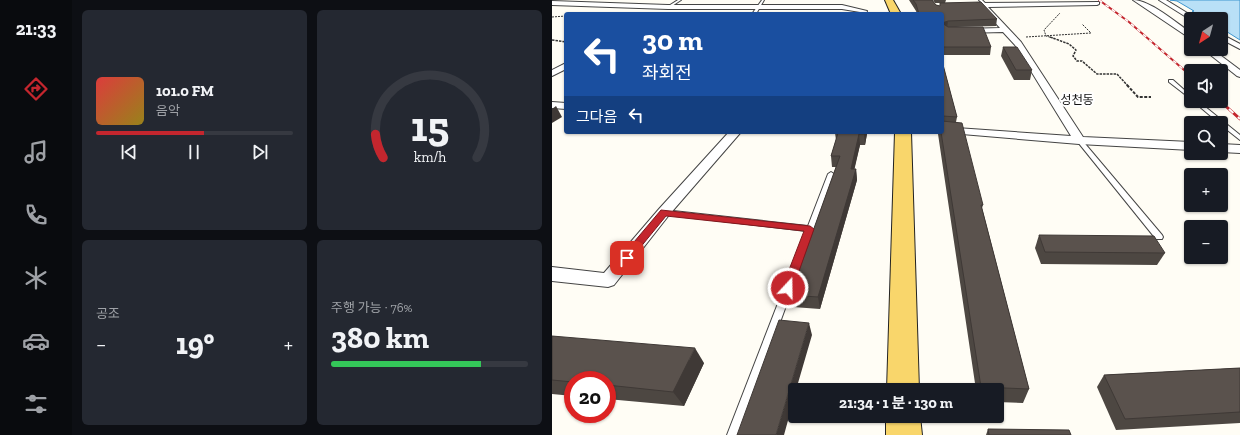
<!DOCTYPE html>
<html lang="ko">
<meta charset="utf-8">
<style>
:root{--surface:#171b24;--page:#242831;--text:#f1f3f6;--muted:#9ea1a6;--line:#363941;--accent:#c4262e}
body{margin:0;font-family:"Zilla Slab","Noto Sans KR",serif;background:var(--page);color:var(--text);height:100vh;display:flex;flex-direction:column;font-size:15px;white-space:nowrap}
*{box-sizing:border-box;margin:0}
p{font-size:13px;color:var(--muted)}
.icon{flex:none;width:22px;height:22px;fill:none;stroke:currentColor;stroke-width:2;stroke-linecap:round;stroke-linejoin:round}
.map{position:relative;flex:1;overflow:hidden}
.sheet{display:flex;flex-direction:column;gap:10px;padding:10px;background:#0d0f14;width:480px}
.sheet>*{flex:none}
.top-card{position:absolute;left:12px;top:12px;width:380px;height:122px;border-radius:4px;box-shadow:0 1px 3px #0004;background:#1a4fa0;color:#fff;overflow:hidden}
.needle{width:26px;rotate:216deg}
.controls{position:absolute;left:632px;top:12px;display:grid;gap:8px}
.controls a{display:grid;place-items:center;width:44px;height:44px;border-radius:4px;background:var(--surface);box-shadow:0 1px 3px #0004;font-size:20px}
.speed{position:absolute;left:12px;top:371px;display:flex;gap:8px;font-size:20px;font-weight:700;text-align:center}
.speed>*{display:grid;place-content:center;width:52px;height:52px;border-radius:50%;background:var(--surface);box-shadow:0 1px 3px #0004;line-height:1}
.speed .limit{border:6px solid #d22;background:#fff;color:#111}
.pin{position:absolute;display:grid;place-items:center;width:34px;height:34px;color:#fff;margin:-17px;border-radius:8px;box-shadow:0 2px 6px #0006}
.me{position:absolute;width:44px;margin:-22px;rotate:21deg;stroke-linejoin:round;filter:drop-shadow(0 0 3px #0008)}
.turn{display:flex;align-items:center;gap:14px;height:84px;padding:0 12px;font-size:18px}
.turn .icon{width:52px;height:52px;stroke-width:2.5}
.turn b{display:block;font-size:28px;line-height:34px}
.then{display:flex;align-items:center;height:38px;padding:0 12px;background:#0003;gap:8px;font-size:15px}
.big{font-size:30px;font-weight:700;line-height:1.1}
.sheet .widget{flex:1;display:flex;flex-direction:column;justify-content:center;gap:6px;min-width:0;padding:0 14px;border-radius:6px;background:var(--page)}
.sheet .dial{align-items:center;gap:0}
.dial svg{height:104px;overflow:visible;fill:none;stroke:var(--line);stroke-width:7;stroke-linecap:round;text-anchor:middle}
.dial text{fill:var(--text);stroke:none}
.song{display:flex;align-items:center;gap:12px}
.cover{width:48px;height:48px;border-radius:6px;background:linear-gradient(135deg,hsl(0 70% 55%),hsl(50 70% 35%))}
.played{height:4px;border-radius:2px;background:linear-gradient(90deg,var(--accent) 55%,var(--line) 55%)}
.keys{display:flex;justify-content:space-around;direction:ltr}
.heat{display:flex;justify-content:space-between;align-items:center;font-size:22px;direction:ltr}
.charge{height:6px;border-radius:3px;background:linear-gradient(90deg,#34c759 76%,var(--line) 0)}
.sheet .tiles{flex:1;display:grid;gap:10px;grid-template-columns:repeat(2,1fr)}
.trip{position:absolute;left:236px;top:383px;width:216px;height:40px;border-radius:4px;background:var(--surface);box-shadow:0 1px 3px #0004;font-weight:700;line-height:40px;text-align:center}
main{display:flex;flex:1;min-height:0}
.tab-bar{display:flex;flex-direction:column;width:72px;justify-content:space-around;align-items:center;background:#090b0e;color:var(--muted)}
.tab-bar .icon{width:28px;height:28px}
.tab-bar .active{color:var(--accent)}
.tab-bar b{font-size:18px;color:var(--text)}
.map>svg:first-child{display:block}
.water{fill:#b9e0f7;stroke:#3f96cf}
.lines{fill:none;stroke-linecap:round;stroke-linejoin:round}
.lane-casing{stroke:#444;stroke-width:2}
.street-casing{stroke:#444;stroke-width:2}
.primary-casing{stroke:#222;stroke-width:2}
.path-far2{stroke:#333;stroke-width:1;stroke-dasharray:2 1;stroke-linecap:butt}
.path-far1{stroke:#333;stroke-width:1.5;stroke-dasharray:2.5 1;stroke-linecap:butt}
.path{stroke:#333;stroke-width:2;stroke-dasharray:3 1.5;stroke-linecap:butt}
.lane{fill:#fff;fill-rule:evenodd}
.street{fill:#fff;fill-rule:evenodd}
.primary{fill:#f9d66b;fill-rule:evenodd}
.rail-far1-casing{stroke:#c4262e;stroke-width:2}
.rail-casing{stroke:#c4262e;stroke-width:3}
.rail-far1{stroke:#fff;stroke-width:1.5;stroke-dasharray:4;stroke-linecap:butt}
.rail{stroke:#fff;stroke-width:2;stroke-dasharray:6;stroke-linecap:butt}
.wall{fill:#4d4742}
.shaded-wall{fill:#3f3936}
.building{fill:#5a524d;stroke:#3f3936}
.route{fill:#c4262e;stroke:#7f191e}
.labels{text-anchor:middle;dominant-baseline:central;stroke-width:4;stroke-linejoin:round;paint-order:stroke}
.far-neighbourhood-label{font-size:12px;fill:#111;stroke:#fff}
</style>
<main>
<nav class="tab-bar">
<b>21:33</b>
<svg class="icon active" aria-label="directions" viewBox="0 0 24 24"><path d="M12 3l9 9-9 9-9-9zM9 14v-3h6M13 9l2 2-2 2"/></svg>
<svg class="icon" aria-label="music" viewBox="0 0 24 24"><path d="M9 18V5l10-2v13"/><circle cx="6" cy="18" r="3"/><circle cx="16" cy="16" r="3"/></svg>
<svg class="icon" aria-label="phone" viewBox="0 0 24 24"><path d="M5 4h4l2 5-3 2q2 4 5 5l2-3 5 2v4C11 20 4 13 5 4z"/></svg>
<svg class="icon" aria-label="climate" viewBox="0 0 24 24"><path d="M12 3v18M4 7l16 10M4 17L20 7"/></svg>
<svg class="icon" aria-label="car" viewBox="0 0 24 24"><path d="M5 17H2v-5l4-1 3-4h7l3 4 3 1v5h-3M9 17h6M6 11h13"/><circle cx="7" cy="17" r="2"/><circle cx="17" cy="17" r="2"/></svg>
<svg class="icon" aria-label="filters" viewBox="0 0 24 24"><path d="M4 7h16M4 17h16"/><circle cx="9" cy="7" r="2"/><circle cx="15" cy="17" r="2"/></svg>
</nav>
<section class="sheet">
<div class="tiles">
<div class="widget">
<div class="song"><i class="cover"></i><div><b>101.0 FM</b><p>음악</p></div></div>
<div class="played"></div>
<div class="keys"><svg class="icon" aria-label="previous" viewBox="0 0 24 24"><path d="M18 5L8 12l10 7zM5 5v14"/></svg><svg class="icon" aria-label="pause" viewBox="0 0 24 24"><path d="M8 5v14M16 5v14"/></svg><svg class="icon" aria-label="next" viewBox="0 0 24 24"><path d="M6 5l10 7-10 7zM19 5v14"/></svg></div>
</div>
<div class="widget dial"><svg viewBox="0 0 100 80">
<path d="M14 69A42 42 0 1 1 86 69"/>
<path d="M14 69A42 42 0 0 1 8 51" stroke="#c4262e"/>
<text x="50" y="56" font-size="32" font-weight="700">15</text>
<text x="50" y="72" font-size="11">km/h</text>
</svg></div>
<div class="widget"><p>공조</p>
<div class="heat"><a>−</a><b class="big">19°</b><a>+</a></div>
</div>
<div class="widget"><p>주행 가능 · 76%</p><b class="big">380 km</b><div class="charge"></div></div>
</div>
</section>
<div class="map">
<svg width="688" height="435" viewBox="0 0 688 435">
<rect width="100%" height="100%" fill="#fffdf5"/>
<polygon class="water" points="618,0 688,0 688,40 669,28 669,19 653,19 640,11 642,11 625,1"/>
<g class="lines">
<g class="lane-casing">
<g id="lane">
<polygon points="126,0 129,0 117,8 115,7"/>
<polygon points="210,0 212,0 204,14 200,14"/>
<polygon points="427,0 430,0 435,5 433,6"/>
<polygon points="617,80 621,80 639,96 639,99 617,82"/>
<polygon points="641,101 646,101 688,135 688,140 669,125 669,123 667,123"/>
<polygon points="527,138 529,139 610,235 611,237 610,239 604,239 525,141 525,139"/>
<polygon points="279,172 282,174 187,435 175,435 254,231 112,214 109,212 112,210 256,226 276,174"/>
</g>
</g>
<g class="street-casing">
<g id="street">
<path d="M 581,0 C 598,0 625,23 639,33 L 639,39 Z"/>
<polygon points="607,0 614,0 645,19 639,20"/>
<polygon points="0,1 116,5 290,5 315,11 314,14 308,14 308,12 290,9 116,9 0,5"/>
<polygon points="547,2 547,4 545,5 436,7 469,42 531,137 639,142 639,150 527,144 386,132 390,132 390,127 519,136 463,45 451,32 412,33 408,31 412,29 448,28 429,7 424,6 424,4 426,3"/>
<polygon points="669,34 688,44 688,49 669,39"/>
<polygon points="651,49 660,49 688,70 688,77 685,76"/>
<polygon points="14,63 14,69 0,76 0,70"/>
<polygon points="0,102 14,103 14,109 0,108"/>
<polygon points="177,132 189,132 117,215 62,285 56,287 0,281 0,267 52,273 107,209"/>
<polygon points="669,144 688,145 688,153 669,152"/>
</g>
</g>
<g class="primary-casing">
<g id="primary">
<polygon points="333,0 341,0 349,14 339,14"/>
<polygon points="343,132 359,132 367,390 335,390"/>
<polygon points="334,416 368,416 370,435 334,435"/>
</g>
</g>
<g class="path-far2">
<polyline points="0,17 14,16"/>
<polyline points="474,37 539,33 530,24"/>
<polyline points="501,38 494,36 492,30 508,13"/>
</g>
<g class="path-far1">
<polyline points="498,37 517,44 524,50 521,56 525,61 530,61 545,74 565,74 576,86"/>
<polyline points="0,40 14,42"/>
</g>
<polyline class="path" points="575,85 586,97 599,97"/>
<use href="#lane" class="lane"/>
<use href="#street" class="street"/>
<use href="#primary" class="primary"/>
<g class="rail-far1-casing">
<polyline id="rail-far1" points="547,0 577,22 639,76"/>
</g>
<g class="rail-casing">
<polyline id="rail" points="668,101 688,119"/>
</g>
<use href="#rail-far1" class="rail-far1"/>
<use href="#rail" class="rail"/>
</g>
<g class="wall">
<polygon points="357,0 380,0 384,5 388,6 388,3 383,3 381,0 394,0 393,3 445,19 444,26 404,27 439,47 438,55 390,55 390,14 365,14 364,11"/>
<polygon points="451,47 480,70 478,80 462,80 449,56"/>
<polygon points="390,61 405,117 404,122 431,205 430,208 477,389 471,403 445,402 445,390 424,390 386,134 387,132 390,132"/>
<polygon points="283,133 315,134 313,145 308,145 302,169 304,169 305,180 268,309 241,307 238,295 284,167 280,167 279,156 284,140"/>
<polygon points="487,235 613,253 605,265 489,264 483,248"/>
<polygon points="0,336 152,363 132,406 55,399 55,380 21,380 21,396 0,394"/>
<polygon points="688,368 688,423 564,430 545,387 552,375"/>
<polygon points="436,429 519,435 434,435"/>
</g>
<g class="shaded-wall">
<polygon points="396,21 395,28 390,23"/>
<polygon points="4,106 10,117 0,123 0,109"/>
<polygon points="313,132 315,132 315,134 313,145 312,134"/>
<polygon points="307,134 308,145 300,180 299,169"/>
<polygon points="304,169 305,180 268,309 266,297"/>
<polygon points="257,323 260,335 244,390 243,390 243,395 232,435 224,435"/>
<polygon points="143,348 152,363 132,406 121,392"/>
</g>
<g class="building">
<polygon points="361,0 380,0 384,5 388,6 388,3 429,2 445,19 396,21 390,23 396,27 431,27 439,47 390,47 390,14 367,14 364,4"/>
<polygon points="451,47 465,47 480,70 464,70"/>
<polygon points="390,61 405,117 391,116 390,119"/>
<polygon points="390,121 410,123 431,205 429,205 477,389 429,387 389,132 390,132"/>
<polygon points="284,132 313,132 312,134 307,134 299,169 304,169 266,297 238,295 288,156 279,156 286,133 283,133"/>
<polygon points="487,235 602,236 613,253 493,252"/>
<polygon points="227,320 257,323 224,435 185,435"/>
<polygon points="0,336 143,348 121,392 55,385 55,380 21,380 21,382 0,380"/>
<polygon points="688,368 688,412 573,419 552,375"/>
<polygon points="436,429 517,430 519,435 437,435"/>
</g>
<polygon class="route" points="109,210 258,226 262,229 241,288 240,291 236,292 232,291 230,288 252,231 114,216 78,260 71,260 70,258 71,255"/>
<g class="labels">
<g class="far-neighbourhood-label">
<text x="525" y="100">성천동</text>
</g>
</g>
</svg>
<div class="controls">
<a><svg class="needle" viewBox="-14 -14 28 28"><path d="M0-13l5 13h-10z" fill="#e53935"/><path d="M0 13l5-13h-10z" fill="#9ea1a6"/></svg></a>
<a><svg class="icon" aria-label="sound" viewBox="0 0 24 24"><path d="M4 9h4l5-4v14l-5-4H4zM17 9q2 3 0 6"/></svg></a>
<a><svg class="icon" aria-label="search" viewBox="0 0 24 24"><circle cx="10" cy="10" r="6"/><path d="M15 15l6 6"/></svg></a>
<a>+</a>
<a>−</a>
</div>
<div class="speed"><div class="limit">20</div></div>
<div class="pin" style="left:75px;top:258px;background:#d93025"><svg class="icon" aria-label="arrive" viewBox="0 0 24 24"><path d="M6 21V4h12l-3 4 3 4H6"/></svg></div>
<svg class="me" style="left:236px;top:288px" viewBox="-20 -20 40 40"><circle r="17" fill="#c4262e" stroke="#fff" stroke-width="3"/><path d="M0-11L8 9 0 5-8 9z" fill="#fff"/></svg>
<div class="trip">21:34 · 1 분 · 130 m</div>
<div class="top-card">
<div class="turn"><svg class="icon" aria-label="left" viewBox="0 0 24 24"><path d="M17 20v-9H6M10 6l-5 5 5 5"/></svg><div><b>30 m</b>좌회전</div></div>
<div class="then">그다음<svg class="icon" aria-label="left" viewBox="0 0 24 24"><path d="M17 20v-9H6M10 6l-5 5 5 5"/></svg></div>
</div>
</div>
</main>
